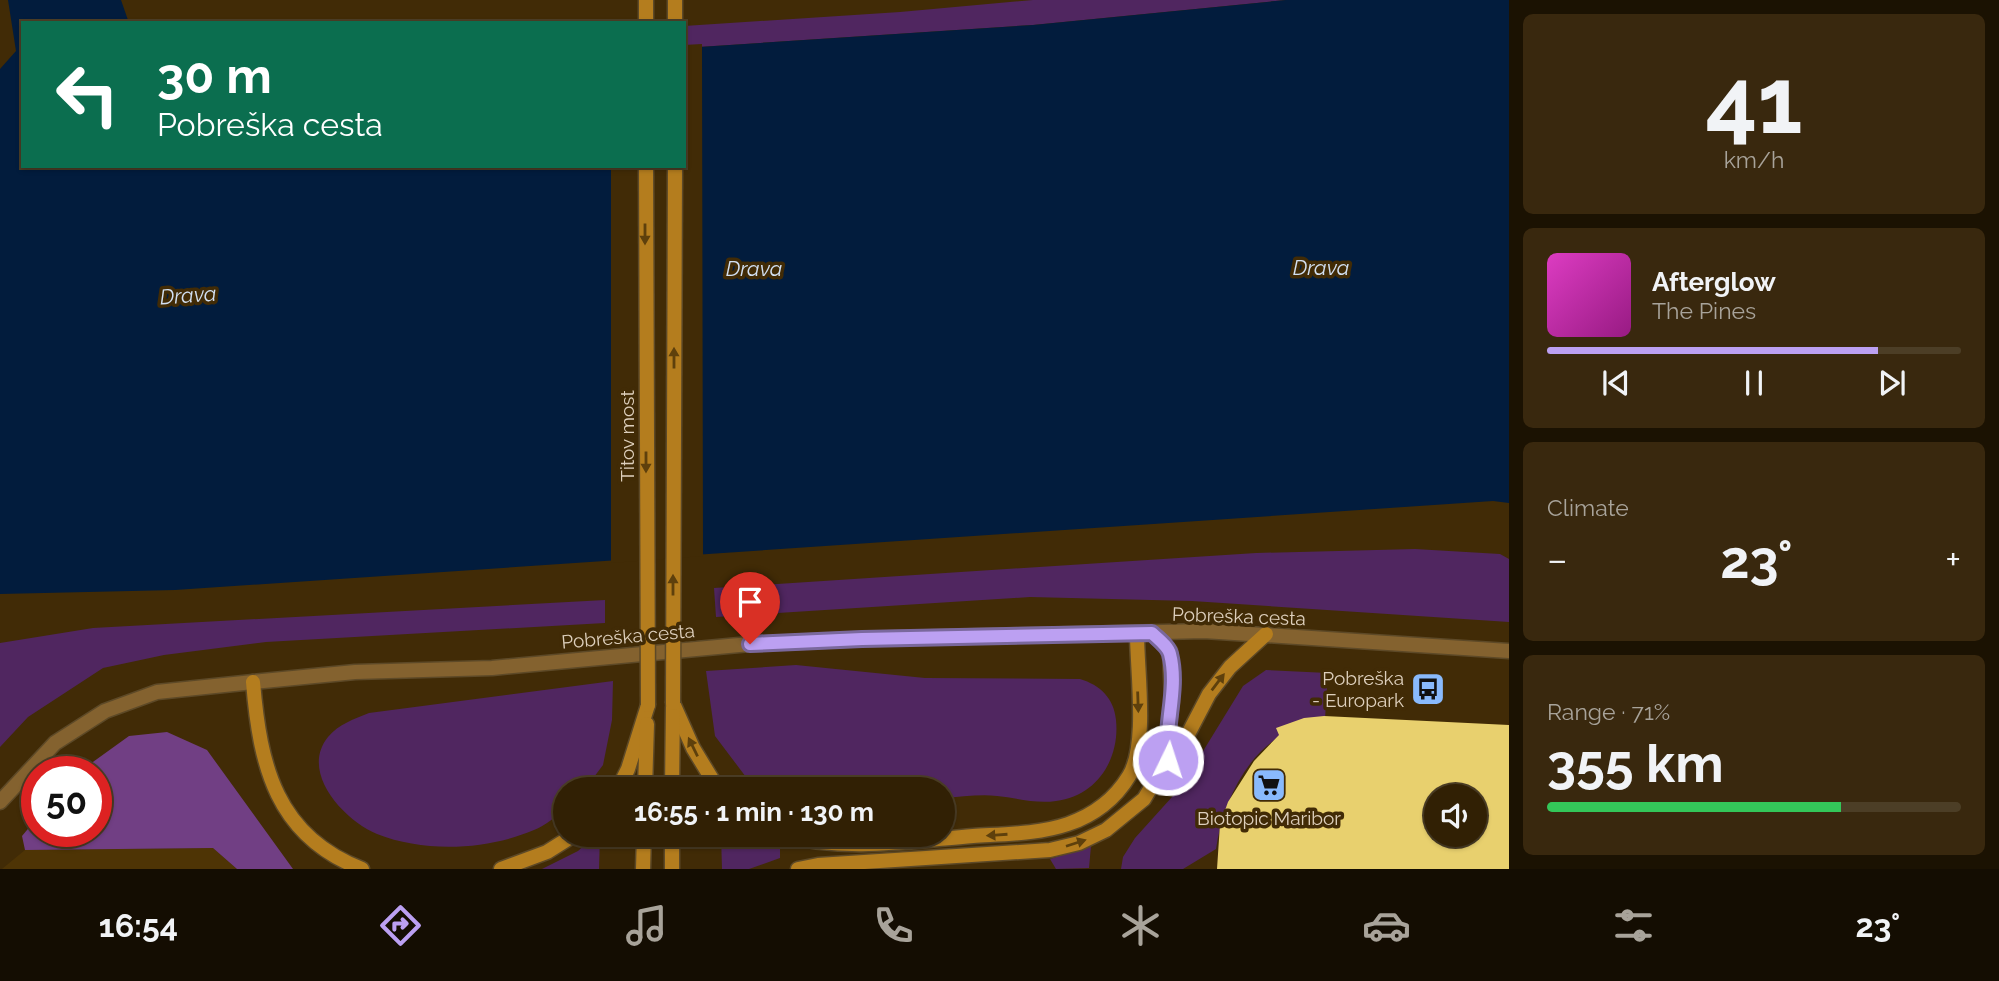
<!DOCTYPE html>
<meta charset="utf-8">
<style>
:root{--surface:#312004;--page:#39280e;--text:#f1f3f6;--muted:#a8a39a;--line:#4c3e26;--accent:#bca0f2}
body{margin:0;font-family:Raleway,sans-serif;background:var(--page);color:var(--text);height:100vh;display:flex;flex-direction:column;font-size:26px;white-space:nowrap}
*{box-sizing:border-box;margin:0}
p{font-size:23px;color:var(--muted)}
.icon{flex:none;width:38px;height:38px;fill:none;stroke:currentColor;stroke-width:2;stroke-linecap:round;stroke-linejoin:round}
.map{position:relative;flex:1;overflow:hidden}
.side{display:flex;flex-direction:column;gap:14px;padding:14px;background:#1b1202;width:490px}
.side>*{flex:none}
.guide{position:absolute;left:21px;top:21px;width:665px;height:147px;border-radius:0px;box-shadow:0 2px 5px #0004,0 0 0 2px var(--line);background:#0b6e4f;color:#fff;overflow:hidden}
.buttons{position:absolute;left:1424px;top:784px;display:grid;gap:14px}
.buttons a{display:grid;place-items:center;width:63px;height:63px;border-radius:50%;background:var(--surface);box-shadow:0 2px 5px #0004,0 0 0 2px var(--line);font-size:35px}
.speed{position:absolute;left:21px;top:756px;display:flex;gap:14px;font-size:35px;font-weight:700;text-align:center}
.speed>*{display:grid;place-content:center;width:91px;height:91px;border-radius:50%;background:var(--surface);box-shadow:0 2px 5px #0004,0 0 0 2px var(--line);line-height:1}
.speed .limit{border:10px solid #d22;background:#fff;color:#111}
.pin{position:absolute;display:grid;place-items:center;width:60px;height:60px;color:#fff;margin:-72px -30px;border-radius:50% 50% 50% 0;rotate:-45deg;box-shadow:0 0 7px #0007}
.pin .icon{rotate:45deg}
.me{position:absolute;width:77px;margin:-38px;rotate:4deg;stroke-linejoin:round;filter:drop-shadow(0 0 5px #0008)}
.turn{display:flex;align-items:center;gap:24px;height:147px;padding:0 21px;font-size:32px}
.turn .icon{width:91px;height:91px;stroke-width:2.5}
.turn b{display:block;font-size:49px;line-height:60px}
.big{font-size:52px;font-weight:700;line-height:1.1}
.side .tile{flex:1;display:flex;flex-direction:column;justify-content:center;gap:10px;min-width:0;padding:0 24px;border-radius:10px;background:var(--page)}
.side .dial{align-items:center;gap:0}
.dial b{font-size:91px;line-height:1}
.song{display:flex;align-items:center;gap:21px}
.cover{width:84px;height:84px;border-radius:10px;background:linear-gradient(135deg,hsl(310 70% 55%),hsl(310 70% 35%))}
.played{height:7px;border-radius:4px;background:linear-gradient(90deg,var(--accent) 80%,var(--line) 80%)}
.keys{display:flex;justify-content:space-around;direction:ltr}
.heat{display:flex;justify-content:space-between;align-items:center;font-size:38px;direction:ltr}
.charge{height:10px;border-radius:5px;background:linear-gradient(90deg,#34c759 71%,var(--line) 0)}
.trip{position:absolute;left:553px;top:777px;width:402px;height:70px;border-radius:35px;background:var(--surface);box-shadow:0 2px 5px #0004,0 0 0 2px var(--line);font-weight:700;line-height:70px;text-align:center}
.menu{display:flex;height:112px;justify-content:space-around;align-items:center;background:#140d02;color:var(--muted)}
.menu .icon{width:49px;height:49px}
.menu .on{color:var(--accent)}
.menu b{font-size:32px;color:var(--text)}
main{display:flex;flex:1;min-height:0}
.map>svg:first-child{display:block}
.built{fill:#4e3405}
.green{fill:#502660}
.forest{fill:#713f84}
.water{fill:#021c3d}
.pier{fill:#412b06}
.building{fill:#e8d06e;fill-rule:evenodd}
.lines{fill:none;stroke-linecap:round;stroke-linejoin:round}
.tertiary-casing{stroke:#5d4927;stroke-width:17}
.secondary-casing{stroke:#5d4927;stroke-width:17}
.tertiary{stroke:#84622f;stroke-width:14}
.secondary{stroke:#b47d1e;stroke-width:14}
.secondary-bridge-casing{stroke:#5d4927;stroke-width:17;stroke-linecap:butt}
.secondary-bridge{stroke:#b47d1e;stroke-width:14}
.oneway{fill:#5e400c}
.route-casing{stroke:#7a689d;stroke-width:18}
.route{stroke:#bca0f2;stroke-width:12}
.labels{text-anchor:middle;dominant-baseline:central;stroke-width:7;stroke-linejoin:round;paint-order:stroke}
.street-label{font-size:19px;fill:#ddcfbc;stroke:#412b06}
.poi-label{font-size:19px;fill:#ddcfbc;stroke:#412b06;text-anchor:end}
.water-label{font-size:21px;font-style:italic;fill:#d2e0f3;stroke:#412b06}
</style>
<main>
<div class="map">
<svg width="1509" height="869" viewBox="0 0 1509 869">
<rect width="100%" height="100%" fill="#412b06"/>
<polygon class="built" points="213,848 237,869 2,869 25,850"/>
<g class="green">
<polygon points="1033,0 1286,0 1033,25 684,48 684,26 900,12"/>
<polygon points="1415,549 1500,554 1509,559 1509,622 1192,601 1030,597 716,617 714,588 1256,553"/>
<polygon points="605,600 605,623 266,642 164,655 103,668 28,717 0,747 0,643 93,628"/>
<path d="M 796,665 L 925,678 L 1080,679 C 1100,685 1114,698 1116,720 C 1120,759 1097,796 1056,801 C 1036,804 1017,798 997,796 C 980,794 961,797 943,798 L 943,789 L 755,789 L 715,736 L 706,671 Z"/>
<path d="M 1266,670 L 1328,673 L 1325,719 C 1310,725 1292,729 1279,737 C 1242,760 1222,808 1216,849 L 1183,869 L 1121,869 L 1123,857 L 1135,838 L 1181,787 L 1243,686 Z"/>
<path d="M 613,681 L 612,720 L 603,765 L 585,789 L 565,789 L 565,809 C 556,816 545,826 534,830 C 487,850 425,853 377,834 C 345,821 299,773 328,737 C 339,724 354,719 369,713 Z"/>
<polygon points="596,835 600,835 599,869 542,869 578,851"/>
<polygon points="721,835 743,835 780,849 780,858 749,869 722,869"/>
<polygon points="1091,846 1089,868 1056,869 1050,859"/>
</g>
<polygon class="forest" points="167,732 207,750 293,869 237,869 213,848 25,850 22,836 37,818 37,831 96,831 96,772 79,772 129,736"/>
<polygon class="water" points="8,0 121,0 129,23 23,23 23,166 684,166 684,48 1033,25 1286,0 1509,0 1509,503 1493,501 175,590 0,594 0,69 16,51"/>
<polygon class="pier" points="702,44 703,556 611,563 611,166 684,166 684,45"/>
<path class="building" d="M 1324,716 L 1509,725 L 1509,869 L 1217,869 L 1220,824 L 1228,802 L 1254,761 L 1279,735 L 1276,728 L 1304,718 ZM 1437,796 L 1475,796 L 1475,835 L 1437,835 Z"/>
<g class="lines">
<g class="tertiary-casing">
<polyline id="tertiary" points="0,802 55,743 105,711 157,692 253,682 355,672 492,668 750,644 862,639 1204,631 1509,651"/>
</g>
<g class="secondary-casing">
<g id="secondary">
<polyline points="675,0 675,23"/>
<polyline points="646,23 646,0"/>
<polyline points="1152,633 1170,651 1172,701 1166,743 1168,759"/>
<path d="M 253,682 C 260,766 276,836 362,869"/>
<polyline points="673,703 693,748 718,789"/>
<polyline points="618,789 628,769 648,705"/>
<polyline points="645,789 647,724"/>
<polyline points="672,789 673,707"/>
<path d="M 783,835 C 845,852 911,841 973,836 C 1004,834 1039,834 1068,824 C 1094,815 1115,799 1129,776 C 1148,744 1137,672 1137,634"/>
<polyline points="501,869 547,852 574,835"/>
<polyline points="643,869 644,835"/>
<polyline points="672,869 672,835"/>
<polyline points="798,869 818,865 1050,850 1079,843 1106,830 1144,799 1168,759 1185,740 1209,694 1230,667 1266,634"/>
</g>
</g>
<use href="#tertiary" class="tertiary"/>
<use href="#secondary" class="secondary"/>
<g class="secondary-bridge-casing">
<g id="secondary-bridge">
<polyline points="646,166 648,705"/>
<polyline points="673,703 675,166"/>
</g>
</g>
<use href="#secondary-bridge" class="secondary-bridge"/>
</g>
<defs><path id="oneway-solid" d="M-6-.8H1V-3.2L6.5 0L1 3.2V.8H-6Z" transform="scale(1.75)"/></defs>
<g class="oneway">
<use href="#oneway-solid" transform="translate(645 234) rotate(90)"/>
<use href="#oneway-solid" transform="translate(674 358) rotate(-90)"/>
<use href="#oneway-solid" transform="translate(646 462) rotate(90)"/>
<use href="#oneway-solid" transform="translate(673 585) rotate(-90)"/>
<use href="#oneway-solid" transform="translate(1218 682) rotate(-53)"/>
<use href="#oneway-solid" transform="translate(1138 702) rotate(88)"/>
<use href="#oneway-solid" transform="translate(693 747) rotate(-116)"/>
<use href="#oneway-solid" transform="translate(997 835) rotate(176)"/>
<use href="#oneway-solid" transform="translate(1076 843) rotate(-18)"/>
</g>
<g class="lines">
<g class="route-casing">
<path id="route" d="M 750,644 L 862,639 L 1152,633 C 1158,639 1168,646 1170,654 C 1179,689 1164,725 1168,760"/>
</g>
<use href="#route" class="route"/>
</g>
<defs>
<g id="bus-square" transform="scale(1.75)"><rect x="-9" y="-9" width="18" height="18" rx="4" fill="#89bafc" stroke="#412b06"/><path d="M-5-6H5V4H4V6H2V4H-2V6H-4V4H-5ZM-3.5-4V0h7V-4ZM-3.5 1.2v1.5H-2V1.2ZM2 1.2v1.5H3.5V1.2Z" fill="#111"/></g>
<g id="supermarket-square" transform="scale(1.75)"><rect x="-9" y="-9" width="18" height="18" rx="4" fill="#89bafc" stroke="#412b06"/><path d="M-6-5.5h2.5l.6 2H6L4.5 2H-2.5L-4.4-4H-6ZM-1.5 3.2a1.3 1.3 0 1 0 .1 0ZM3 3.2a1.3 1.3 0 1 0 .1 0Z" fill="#111"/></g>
</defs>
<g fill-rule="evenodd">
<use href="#bus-square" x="1428" y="689"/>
<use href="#supermarket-square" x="1269" y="785"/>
</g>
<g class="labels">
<g class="street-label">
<text transform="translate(627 436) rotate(-90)">Titov most</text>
<text transform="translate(1239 616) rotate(2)">Pobreška cesta</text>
<text transform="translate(628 636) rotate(-5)">Pobreška cesta</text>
</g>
<g class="poi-label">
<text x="1404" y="678">Pobreška<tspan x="1404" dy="22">- Europark</tspan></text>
<text x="1269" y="818" text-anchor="middle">Biotopic Maribor</text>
</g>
<g class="water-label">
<text x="1321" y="267">Drava</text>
<text x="754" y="268">Drava</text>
<text transform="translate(188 295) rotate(-4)">Drava</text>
</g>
</g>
</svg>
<div class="buttons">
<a><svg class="icon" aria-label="sound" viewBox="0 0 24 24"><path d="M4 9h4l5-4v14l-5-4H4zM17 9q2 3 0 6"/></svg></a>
</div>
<div class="speed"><div class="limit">50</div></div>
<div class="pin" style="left:750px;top:644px;background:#d93025"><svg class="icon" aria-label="arrive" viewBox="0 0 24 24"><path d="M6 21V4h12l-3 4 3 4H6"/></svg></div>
<svg class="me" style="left:1168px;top:760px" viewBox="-20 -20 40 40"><circle r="17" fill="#bca0f2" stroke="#fff" stroke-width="3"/><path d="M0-11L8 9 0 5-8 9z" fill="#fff"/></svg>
<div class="trip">16:55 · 1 min · 130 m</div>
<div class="guide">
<div class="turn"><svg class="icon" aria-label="left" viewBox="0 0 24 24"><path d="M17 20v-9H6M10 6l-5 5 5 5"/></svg><div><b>30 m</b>Pobreška cesta</div></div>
</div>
</div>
<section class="side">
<div class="tile dial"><b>41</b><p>km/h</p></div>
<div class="tile">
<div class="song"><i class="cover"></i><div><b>Afterglow</b><p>The Pines</p></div></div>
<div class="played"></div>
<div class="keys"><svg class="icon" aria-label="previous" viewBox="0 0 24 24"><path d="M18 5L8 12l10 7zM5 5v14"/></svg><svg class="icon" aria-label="pause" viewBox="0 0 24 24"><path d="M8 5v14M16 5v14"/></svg><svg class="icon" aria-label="next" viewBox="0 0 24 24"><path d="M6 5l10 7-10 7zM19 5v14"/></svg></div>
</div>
<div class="tile"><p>Climate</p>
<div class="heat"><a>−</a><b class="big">23°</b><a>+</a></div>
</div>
<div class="tile"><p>Range · 71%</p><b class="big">355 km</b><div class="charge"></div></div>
</section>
</main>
<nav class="menu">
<b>16:54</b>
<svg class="icon on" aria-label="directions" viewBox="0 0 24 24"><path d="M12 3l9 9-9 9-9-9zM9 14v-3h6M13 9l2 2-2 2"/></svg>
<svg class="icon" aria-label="music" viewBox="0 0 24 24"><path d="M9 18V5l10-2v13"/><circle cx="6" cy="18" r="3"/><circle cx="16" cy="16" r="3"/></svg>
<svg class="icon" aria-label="phone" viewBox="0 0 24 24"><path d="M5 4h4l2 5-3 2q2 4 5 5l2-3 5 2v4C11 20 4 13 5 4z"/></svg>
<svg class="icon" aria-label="climate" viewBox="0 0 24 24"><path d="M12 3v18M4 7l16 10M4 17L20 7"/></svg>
<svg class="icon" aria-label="car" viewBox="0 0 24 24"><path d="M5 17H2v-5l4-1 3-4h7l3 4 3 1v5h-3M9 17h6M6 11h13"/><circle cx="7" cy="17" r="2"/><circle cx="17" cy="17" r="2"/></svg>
<svg class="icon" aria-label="filters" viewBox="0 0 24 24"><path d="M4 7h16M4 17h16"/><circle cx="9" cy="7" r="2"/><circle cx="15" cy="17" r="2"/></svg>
<b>23°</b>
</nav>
